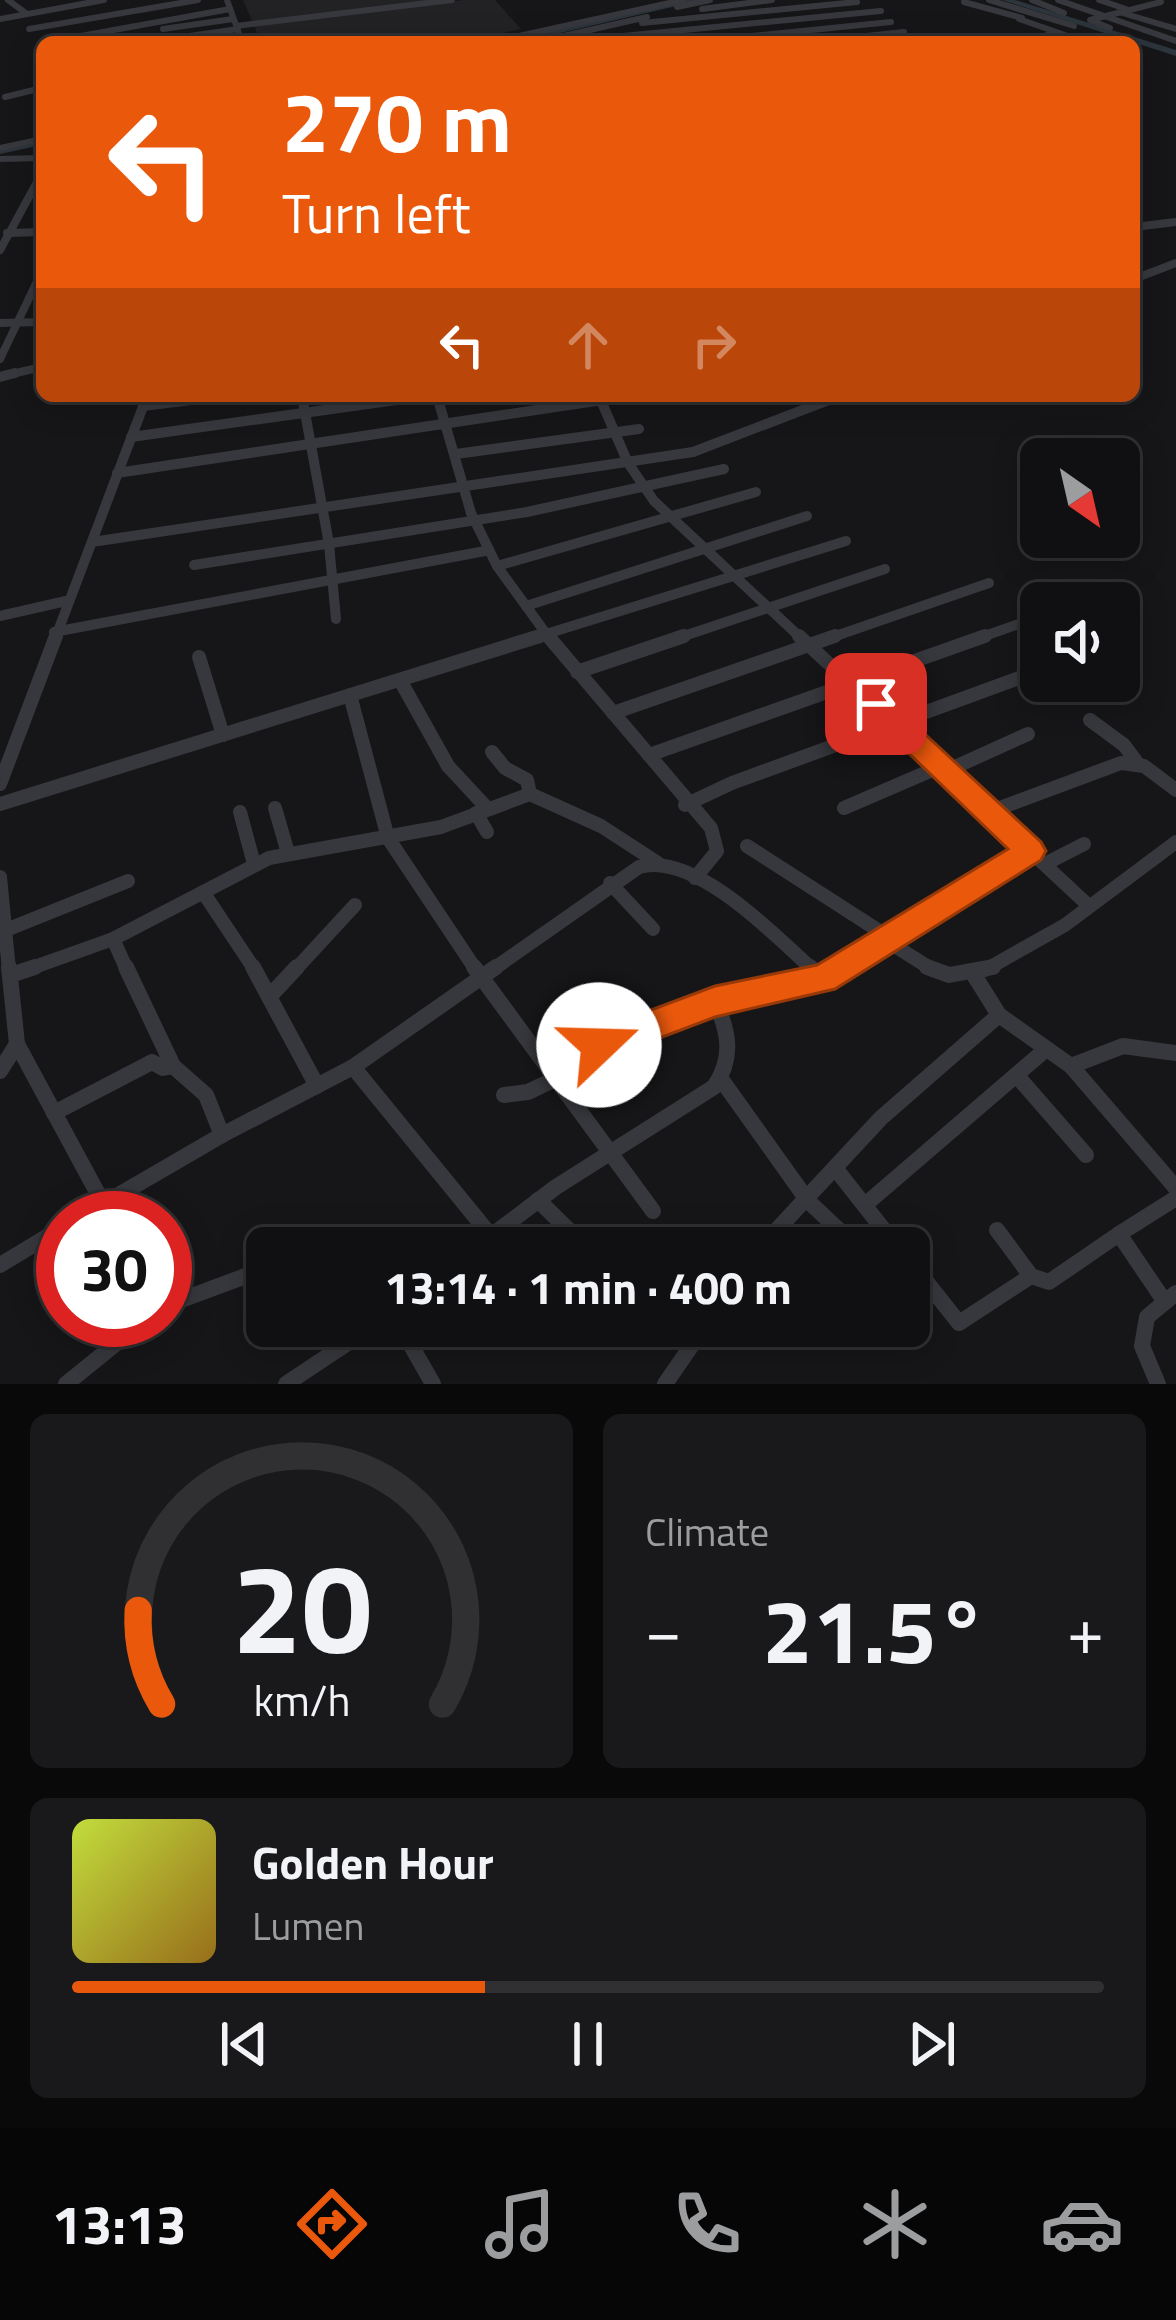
<!DOCTYPE html>
<meta charset="utf-8">
<style>
:root{--surface:#101012;--page:#19191b;--text:#f1f3f6;--muted:#9c9d9f;--line:#303032;--accent:#ea580c}
body{margin:0;font-family:"Titillium Web",sans-serif;background:var(--page);color:var(--text);height:100vh;display:flex;flex-direction:column;font-size:45px;white-space:nowrap}
*{box-sizing:border-box;margin:0}
p{font-size:39px;color:var(--muted)}
.icon{flex:none;width:66px;height:66px;fill:none;stroke:currentColor;stroke-width:2;stroke-linecap:round;stroke-linejoin:round}
.map{position:relative;height:1384px;overflow:hidden}
.panel{display:flex;flex-direction:column;gap:30px;padding:30px;background:#09090a;flex:1}
.panel>*{flex:none}
.guide{position:absolute;left:36px;top:36px;width:1104px;height:366px;border-radius:18px;box-shadow:0 6px 30px #0003,0 0 0 3px var(--line);background:#ea580c;color:#fff;overflow:hidden}
.needle{width:78px;rotate:146deg}
.buttons{position:absolute;left:1020px;top:438px;display:grid;gap:24px}
.buttons a{display:grid;place-items:center;width:120px;height:120px;border-radius:18px;background:var(--surface);box-shadow:0 6px 30px #0003,0 0 0 3px var(--line);font-size:60px}
.speed{position:absolute;left:36px;top:1191px;display:flex;gap:24px;font-size:60px;font-weight:700;text-align:center}
.speed>*{display:grid;place-content:center;width:156px;height:156px;border-radius:50%;background:var(--surface);box-shadow:0 6px 30px #0003,0 0 0 3px var(--line);line-height:1}
.speed .limit{border:18px solid #d22;background:#fff;color:#111}
.pin{position:absolute;display:grid;place-items:center;width:102px;height:102px;color:#fff;margin:-51px;border-radius:24px;box-shadow:0 6px 18px #0006}
.me{position:absolute;width:132px;margin:-66px;rotate:69deg;stroke-linejoin:round;filter:drop-shadow(0 0 9px #0008)}
.turn{display:flex;align-items:center;gap:42px;height:252px;padding:0 48px;font-size:54px}
.turn .icon{width:156px;height:156px;stroke-width:2.5}
.turn b{display:block;font-size:84px;line-height:102px}
.lanes{display:flex;align-items:center;height:114px;padding:0 48px;background:#0003;justify-content:center;gap:60px;direction:ltr}
.lanes .off{opacity:.35}
.big{font-size:90px;font-weight:700;line-height:1.1}
.panel .tile{flex:1;display:flex;flex-direction:column;justify-content:center;gap:18px;min-width:0;padding:0 42px;border-radius:18px;background:var(--page)}
.panel .dial{align-items:center;gap:0}
.dial svg{height:312px;overflow:visible;fill:none;stroke:var(--line);stroke-width:7;stroke-linecap:round;text-anchor:middle}
.dial text{fill:var(--text);stroke:none}
.song{display:flex;align-items:center;gap:36px}
.cover{width:144px;height:144px;border-radius:18px;background:linear-gradient(135deg,hsl(70 70% 55%),hsl(40 70% 35%))}
.played{height:12px;border-radius:6px;background:linear-gradient(90deg,var(--accent) 40%,var(--line) 40%)}
.keys{display:flex;justify-content:space-around;direction:ltr}
.heat{display:flex;justify-content:space-between;align-items:center;font-size:66px;direction:ltr}
.panel .tiles{flex:1;display:grid;gap:30px;grid-template-columns:1fr 1fr}
.tile:last-child{grid-column:span 2}
.trip{position:absolute;left:246px;top:1227px;width:684px;height:120px;border-radius:18px;background:var(--surface);box-shadow:0 6px 30px #0003,0 0 0 3px var(--line);font-weight:700;line-height:120px;text-align:center}
.tabs{display:flex;height:192px;justify-content:space-around;align-items:center;background:#060607;color:var(--muted)}
.tabs .icon{width:84px;height:84px}
.tabs .selected{color:var(--accent)}
.tabs b{font-size:54px;color:var(--text)}
.map>svg:first-child{display:block}
.built{fill:#222225}
.lines{fill:none;stroke-linecap:round;stroke-linejoin:round}
.river{fill:#2c353c;fill-rule:evenodd}
.minor-far4{stroke:#37383d;stroke-width:6}
.minor-far3{stroke:#37383d;stroke-width:8}
.minor-far2{stroke:#37383d;stroke-width:10}
.minor-far1{stroke:#37383d;stroke-width:14}
.minor{stroke:#37383d;stroke-width:16}
.route{fill:#ea580c;stroke:#983908;stroke-width:3}
</style>
<div class="map">
<svg width="1176" height="1384" viewBox="0 0 1176 1384">
<rect width="100%" height="100%" fill="#161618"/>
<g class="built">
<polygon points="243,0 442,0 253,23"/>
<polygon points="464,0 495,0 521,29 462,42 261,42 254,26"/>
</g>
<g class="lines">
<g class="river">
<polygon points="686,0 702,0 521,42 504,42"/>
<polygon points="1002,0 1015,0 1176,50 1176,56"/>
<polygon points="42,139 42,145 0,154 0,148"/>
</g>
<g class="minor-far4">
<polyline points="8,0 27,14"/>
<polyline points="227,0 242,42"/>
<polyline points="989,0 1074,26"/>
<polyline points="1032,0 1064,13"/>
<polyline points="1058,0 1176,41"/>
<polyline points="1099,0 1126,9"/>
<polyline points="964,2 1022,18"/>
<polyline points="677,7 710,0"/>
<polyline points="702,9 772,0"/>
<polyline points="1119,12 1176,29"/>
<polyline points="0,19 104,0"/>
<polyline points="1019,19 1085,42"/>
<polyline points="642,23 857,2"/>
<polyline points="236,26 452,0"/>
<polyline points="1110,28 1090,20 1161,2"/>
<polyline points="29,29 198,0"/>
<polyline points="163,29 233,19"/>
<polyline points="53,41 230,9"/>
<polyline points="148,42 238,29"/>
<polyline points="491,42 683,0"/>
<polyline points="537,42 647,17"/>
<polyline points="561,42 881,11"/>
<polyline points="692,42 891,22"/>
<polyline points="810,42 904,32"/>
<polyline points="1028,42 1055,32"/>
<polyline points="5,97 42,88"/>
<polyline points="0,148 42,139"/>
<polyline points="0,159 42,158"/>
</g>
<g class="minor-far3">
<polyline points="1134,227 1176,222"/>
<polyline points="7,233 42,232"/>
<polyline points="0,250 42,173"/>
<polyline points="1134,279 1176,263"/>
<polyline points="0,323 42,322"/>
<polyline points="0,359 42,271"/>
<polyline points="3,376 42,367"/>
</g>
<g class="minor-far2">
<polyline points="0,377 15,373"/>
<polyline points="302,396 329,544 336,619"/>
<polyline points="437,396 471,513 497,566 756,492"/>
<polyline points="599,396 628,463 654,501 802,639"/>
<polyline points="143,406 223,396"/>
<polyline points="131,437 425,396"/>
<polyline points="456,454 639,429"/>
<polyline points="117,473 629,396"/>
<polyline points="92,542 693,452 839,396"/>
<polyline points="194,565 527,512 724,469"/>
<polyline points="497,566 550,639"/>
<polyline points="526,606 807,516"/>
<polyline points="0,616 66,601"/>
<polyline points="54,632 485,551"/>
<polyline points="55,639 147,396"/>
<polyline points="530,639 846,541"/>
<polyline points="675,639 885,569"/>
<polyline points="827,639 989,583"/>
<polyline points="976,639 1036,618"/>
</g>
<g class="minor-far1">
<polyline points="548,636 711,828 717,851 695,878"/>
<polyline points="799,636 1089,906"/>
<polyline points="199,657 223,735"/>
<polyline points="577,672 684,636"/>
<polyline points="400,680 448,766 487,808"/>
<polyline points="350,695 388,838 476,970"/>
<polyline points="613,713 835,636"/>
<polyline points="1090,720 1124,745 1138,764"/>
<polyline points="492,752 505,768 527,780 530,794"/>
<polyline points="649,755 985,636"/>
<polyline points="944,772 1028,734"/>
<polyline points="0,784 56,636"/>
<polyline points="0,804 540,636"/>
<polyline points="685,805 732,783 1041,670"/>
<polyline points="275,808 288,853"/>
<polyline points="844,808 939,767"/>
<polyline points="240,812 254,864"/>
<polyline points="989,812 1121,763 1144,766 1176,790"/>
<polyline points="476,813 487,832"/>
<polyline points="747,846 890,938"/>
<polyline points="1045,864 1084,844"/>
<polyline points="0,877 9,970"/>
<polyline points="610,883 653,929"/>
<polyline points="203,892 255,970"/>
<polyline points="6,930 128,881"/>
<polyline points="113,939 127,970"/>
<polyline points="884,939 1031,851"/>
<polyline points="26,970 113,939 269,858 441,827 530,794 601,826 658,863"/>
<polyline points="295,970 355,905"/>
<path d="M 492,970 L 639,867 C 694,851 775,935 813,970"/>
<polyline points="837,970 884,939 933,970"/>
<polyline points="985,970 1065,925 1176,842"/>
</g>
<g class="minor">
<polyline points="126,967 173,1066"/>
<polyline points="253,967 317,1086"/>
<polyline points="474,967 653,1211"/>
<polyline points="810,967 823,979 842,967"/>
<polyline points="927,967 949,975 993,967"/>
<polyline points="11,975 35,967"/>
<polyline points="974,975 999,1015 1071,1066 1123,1046 1176,1053"/>
<polyline points="269,997 297,967"/>
<polyline points="17,1044 111,1218"/>
<polyline points="599,1045 715,1001"/>
<polyline points="1071,1066 1176,1188"/>
<polyline points="353,1067 491,1236"/>
<polyline points="0,1071 17,1044 9,967"/>
<polyline points="1018,1077 1086,1155"/>
<polyline points="721,1079 808,1201 858,1248"/>
<polyline points="504,1095 528,1092 555,1079"/>
<polyline points="54,1113 152,1062 163,1068 173,1066 206,1095 222,1135"/>
<polyline points="835,1168 898,1248"/>
<polyline points="538,1200 587,1248"/>
<polyline points="866,1204 1044,1051"/>
<polyline points="79,1218 222,1135 353,1067 496,967"/>
<polyline points="997,1230 1031,1276"/>
<polyline points="325,1248 347,1248"/>
<path d="M 475,1248 L 556,1187 L 714,1087 C 734,1058 729,1032 715,1001 L 823,979"/>
<polyline points="760,1248 881,1118 999,1015"/>
<polyline points="909,1260 959,1323 1031,1276 1049,1282 1119,1234"/>
<polyline points="0,1265 63,1227"/>
<polyline points="1165,1302 1119,1234 1176,1198"/>
<polyline points="165,1306 267,1268"/>
<polyline points="400,1326 433,1384"/>
<polyline points="565,1330 568,1326"/>
<polyline points="66,1384 145,1320"/>
<polyline points="286,1384 373,1326"/>
<polyline points="665,1384 705,1326"/>
<polyline points="1158,1384 1142,1346 1147,1317 1176,1293"/>
</g>
</g>
<polygon class="route" points="876,694 885,697 1041,842 1046,851 1041,860 835,989 715,1017 599,1061 587,1057 582,1045 587,1034 715,986 817,965 1008,849 866,712 862,704"/>
</svg>
<div class="buttons">
<a><svg class="needle" viewBox="-14 -14 28 28"><path d="M0-13l5 13h-10z" fill="#e53935"/><path d="M0 13l5-13h-10z" fill="#9c9d9f"/></svg></a>
<a><svg class="icon" aria-label="sound" viewBox="0 0 24 24"><path d="M4 9h4l5-4v14l-5-4H4zM17 9q2 3 0 6"/></svg></a>
</div>
<div class="speed"><div class="limit">30</div></div>
<div class="pin" style="left:876px;top:704px;background:#d93025"><svg class="icon" aria-label="arrive" viewBox="0 0 24 24"><path d="M6 21V4h12l-3 4 3 4H6"/></svg></div>
<svg class="me" style="left:599px;top:1045px" viewBox="-20 -20 40 40"><circle r="19" fill="#fff"/><path d="M0-13L10 11 0 6-10 11z" fill="#ea580c"/></svg>
<div class="trip">13:14 · 1 min · 400 m</div>
<div class="guide">
<div class="turn"><svg class="icon" aria-label="left" viewBox="0 0 24 24"><path d="M17 20v-9H6M10 6l-5 5 5 5"/></svg><div><b>270 m</b>Turn left</div></div>
<div class="lanes"><svg class="icon" aria-label="left" viewBox="0 0 24 24"><path d="M17 20v-9H6M10 6l-5 5 5 5"/></svg><svg class="icon off" aria-label="ahead" viewBox="0 0 24 24"><path d="M12 20V5M6 11l6-6 6 6"/></svg><svg class="icon off" aria-label="right" viewBox="0 0 24 24"><path d="M7 20v-9h11M14 6l5 5-5 5"/></svg></div>
</div>
</div>
<section class="panel">
<div class="tiles">
<div class="tile dial"><svg viewBox="0 0 100 80">
<path d="M14 69A42 42 0 1 1 86 69"/>
<path d="M14 69A42 42 0 0 1 8 45" stroke="#ea580c"/>
<text x="50" y="56" font-size="32" font-weight="700">20</text>
<text x="50" y="72" font-size="11">km/h</text>
</svg></div>
<div class="tile"><p>Climate</p>
<div class="heat"><a>−</a><b class="big">21.5°</b><a>+</a></div>
</div>
<div class="tile">
<div class="song"><i class="cover"></i><div><b>Golden Hour</b><p>Lumen</p></div></div>
<div class="played"></div>
<div class="keys"><svg class="icon" aria-label="previous" viewBox="0 0 24 24"><path d="M18 5L8 12l10 7zM5 5v14"/></svg><svg class="icon" aria-label="pause" viewBox="0 0 24 24"><path d="M8 5v14M16 5v14"/></svg><svg class="icon" aria-label="next" viewBox="0 0 24 24"><path d="M6 5l10 7-10 7zM19 5v14"/></svg></div>
</div>
</div>
</section>
<nav class="tabs">
<b>13:13</b>
<svg class="icon selected" aria-label="directions" viewBox="0 0 24 24"><path d="M12 3l9 9-9 9-9-9zM9 14v-3h6M13 9l2 2-2 2"/></svg>
<svg class="icon" aria-label="music" viewBox="0 0 24 24"><path d="M9 18V5l10-2v13"/><circle cx="6" cy="18" r="3"/><circle cx="16" cy="16" r="3"/></svg>
<svg class="icon" aria-label="phone" viewBox="0 0 24 24"><path d="M5 4h4l2 5-3 2q2 4 5 5l2-3 5 2v4C11 20 4 13 5 4z"/></svg>
<svg class="icon" aria-label="climate" viewBox="0 0 24 24"><path d="M12 3v18M4 7l16 10M4 17L20 7"/></svg>
<svg class="icon" aria-label="car" viewBox="0 0 24 24"><path d="M5 17H2v-5l4-1 3-4h7l3 4 3 1v5h-3M9 17h6M6 11h13"/><circle cx="7" cy="17" r="2"/><circle cx="17" cy="17" r="2"/></svg>
</nav>
